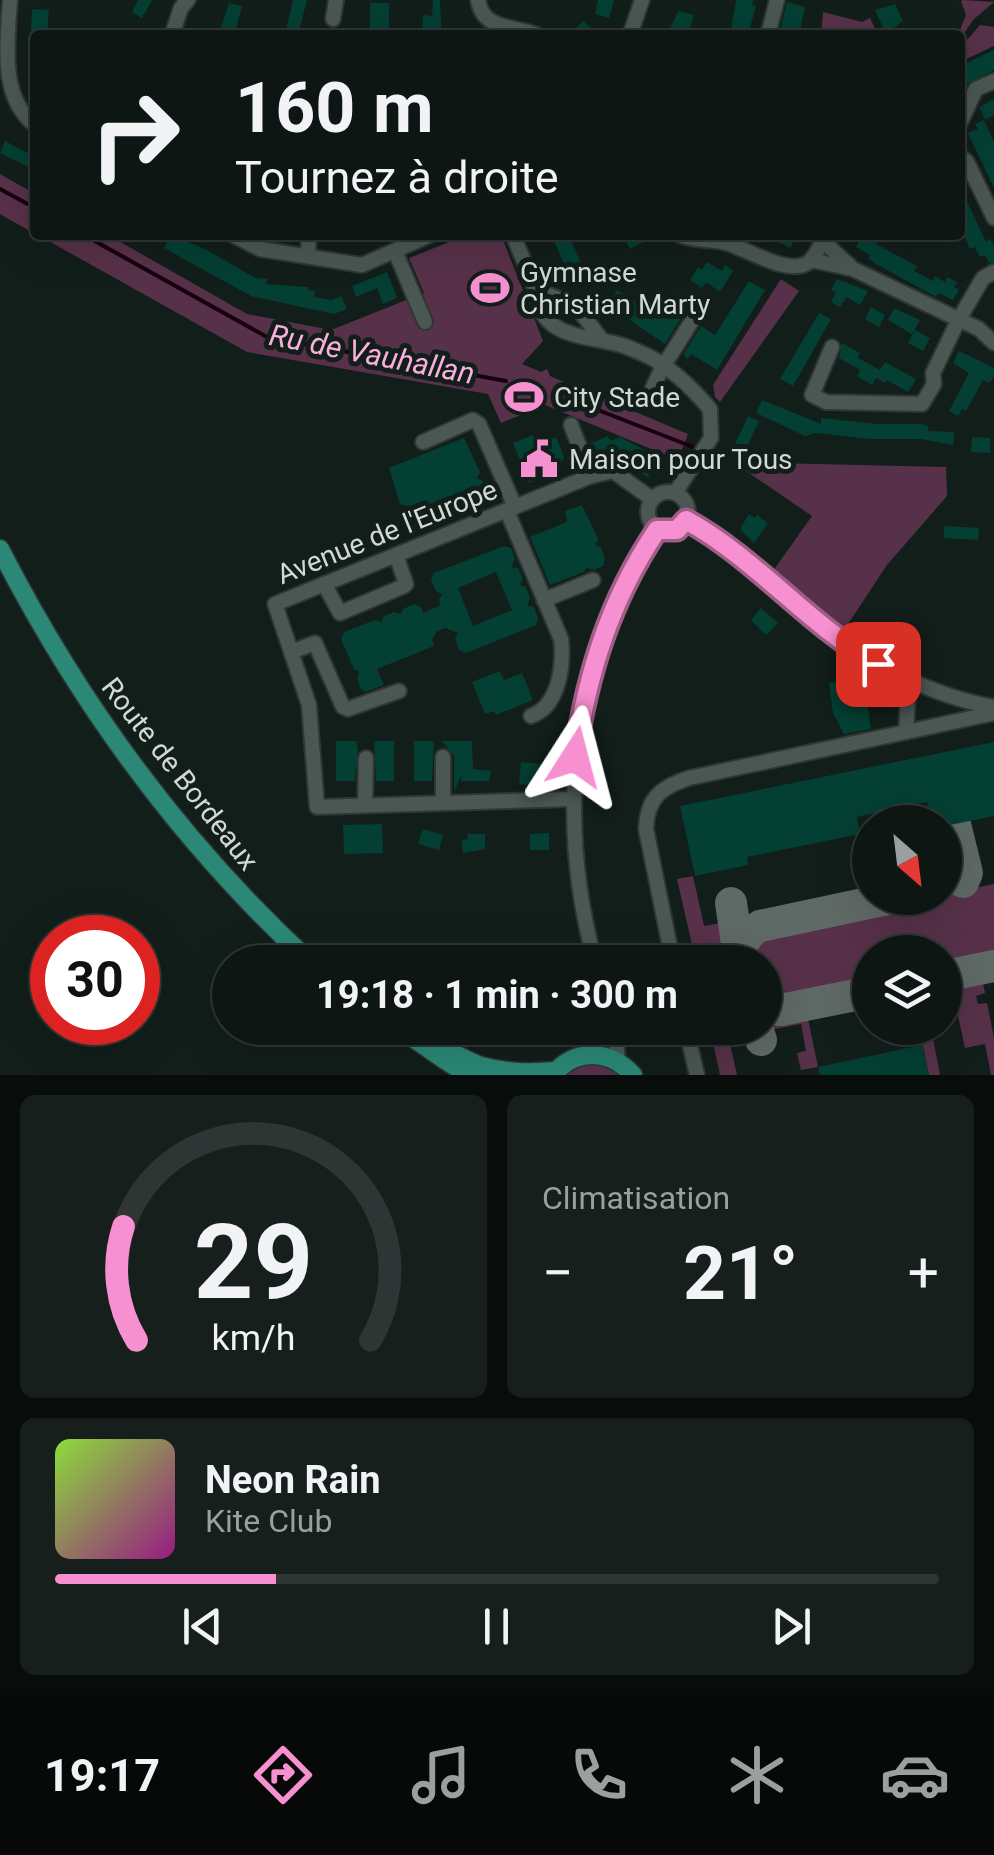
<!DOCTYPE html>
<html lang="fr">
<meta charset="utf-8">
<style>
:root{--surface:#0e1614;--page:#171f1d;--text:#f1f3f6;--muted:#9b9fa0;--line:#2e3534;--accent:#f690d0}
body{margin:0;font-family:Roboto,sans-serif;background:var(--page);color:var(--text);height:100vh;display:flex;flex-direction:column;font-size:38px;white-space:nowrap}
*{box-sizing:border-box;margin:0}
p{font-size:32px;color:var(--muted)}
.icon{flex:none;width:55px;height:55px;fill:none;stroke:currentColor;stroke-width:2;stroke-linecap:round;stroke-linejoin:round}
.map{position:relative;height:1075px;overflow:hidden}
.details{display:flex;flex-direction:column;gap:20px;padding:20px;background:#080c0b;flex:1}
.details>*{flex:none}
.top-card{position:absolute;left:30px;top:30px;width:935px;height:210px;border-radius:10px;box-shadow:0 10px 40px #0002,0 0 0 2px var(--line);background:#0e1614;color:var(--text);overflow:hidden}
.needle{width:65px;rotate:152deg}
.controls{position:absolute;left:852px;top:805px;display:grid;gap:20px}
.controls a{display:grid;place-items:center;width:110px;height:110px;border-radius:50%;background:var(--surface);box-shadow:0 10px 40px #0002,0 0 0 2px var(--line);font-size:50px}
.speed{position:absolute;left:30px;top:915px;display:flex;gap:20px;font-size:50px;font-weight:700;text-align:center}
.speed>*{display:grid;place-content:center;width:130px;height:130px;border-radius:50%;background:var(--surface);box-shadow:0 10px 40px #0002,0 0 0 2px var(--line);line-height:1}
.speed .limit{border:15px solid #d22;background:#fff;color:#111}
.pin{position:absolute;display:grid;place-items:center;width:85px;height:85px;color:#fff;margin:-42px;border-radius:20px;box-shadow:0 5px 15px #0006}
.me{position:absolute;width:110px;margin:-55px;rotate:9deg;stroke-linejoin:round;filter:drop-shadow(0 0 8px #0008)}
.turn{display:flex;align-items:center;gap:35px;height:210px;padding:0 40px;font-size:45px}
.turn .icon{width:130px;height:130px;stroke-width:2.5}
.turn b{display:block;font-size:70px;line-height:85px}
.big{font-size:75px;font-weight:700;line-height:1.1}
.details .widget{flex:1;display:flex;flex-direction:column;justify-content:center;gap:15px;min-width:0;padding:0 35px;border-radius:15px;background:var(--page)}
.details .dial{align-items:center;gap:0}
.dial svg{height:260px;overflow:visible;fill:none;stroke:var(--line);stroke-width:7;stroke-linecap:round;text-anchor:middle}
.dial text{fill:var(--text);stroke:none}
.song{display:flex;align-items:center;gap:30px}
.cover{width:120px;height:120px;border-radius:15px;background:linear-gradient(135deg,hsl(90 70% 55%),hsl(310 70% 35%))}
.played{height:10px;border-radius:5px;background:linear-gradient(90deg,var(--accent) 25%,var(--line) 25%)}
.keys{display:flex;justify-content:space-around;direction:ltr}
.heat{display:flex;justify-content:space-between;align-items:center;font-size:55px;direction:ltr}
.details .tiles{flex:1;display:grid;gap:20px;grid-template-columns:1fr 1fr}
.widget:last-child{grid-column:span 2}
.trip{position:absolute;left:212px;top:945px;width:570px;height:100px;border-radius:50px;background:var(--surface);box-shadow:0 10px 40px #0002,0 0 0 2px var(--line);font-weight:700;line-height:100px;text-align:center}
.dock{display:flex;height:160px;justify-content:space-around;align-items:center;background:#060908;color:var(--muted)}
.dock .icon{width:70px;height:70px}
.dock .current{color:var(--accent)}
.dock b{font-size:45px;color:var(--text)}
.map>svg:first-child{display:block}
.green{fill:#573149}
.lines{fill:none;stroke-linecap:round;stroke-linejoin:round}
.stream{stroke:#18000e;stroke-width:4}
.taxiway{stroke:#5f6966;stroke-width:32}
.building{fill:#043f33;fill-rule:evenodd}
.minor-casing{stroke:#2f3634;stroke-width:18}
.major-casing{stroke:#2f3634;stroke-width:21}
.minor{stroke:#4a5753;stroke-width:14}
.major{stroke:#2b8876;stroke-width:18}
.route-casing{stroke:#a05e87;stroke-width:25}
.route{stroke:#f690d0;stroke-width:18}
.labels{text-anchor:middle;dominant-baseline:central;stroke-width:10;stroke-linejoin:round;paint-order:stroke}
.poi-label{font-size:28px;fill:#d1d8d6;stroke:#121e1a;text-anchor:start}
.street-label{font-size:28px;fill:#d1d8d6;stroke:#121e1a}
.water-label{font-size:30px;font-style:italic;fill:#faaedc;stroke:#121e1a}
</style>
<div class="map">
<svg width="994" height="1075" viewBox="0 0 994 1075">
<rect width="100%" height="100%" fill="#121e1a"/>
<g class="green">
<polygon points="963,0 994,2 974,19 960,39 960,35 950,35 960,30 966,15 961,1"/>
<polygon points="823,12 862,22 870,18 878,35 821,35"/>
<polygon points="980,25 994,27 994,46 960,62 960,48"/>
<polygon points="0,174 35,194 35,234 0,214"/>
<polygon points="38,235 108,235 247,314 331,330 424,293 409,258 467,235 501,235 543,341 522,364 541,372 547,369 550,376 688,434 678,460 545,405 501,423 488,394 247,352"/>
<polygon points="781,279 799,291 720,402 715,397 713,385"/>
<polygon points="733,462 946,467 947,496 887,565 844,630 773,571 812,516"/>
<polygon points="693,876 704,926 721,923 730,962 696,962 677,879"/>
<polygon points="994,884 994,956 945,966 945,952 870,952 870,981 775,999 765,996 765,962 747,962 751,947 772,930 929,898 945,898 945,894"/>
<polygon points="982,977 985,993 976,996 978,1004 987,1003 994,1038 994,1075 991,1075 985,1044 965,1048 951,983"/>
<polygon points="945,1006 950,1028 932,1033 940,1075 929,1075 919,1028 945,1028"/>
<polygon points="807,1014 818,1067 801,1070 797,1053 806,1051 801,1024 765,1031 765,1022"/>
<polygon points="710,1028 746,1028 748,1034 729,1039 737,1075 720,1075"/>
<polygon points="605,1061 626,1075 562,1075 575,1064"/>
</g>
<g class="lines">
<g class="stream">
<polyline points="0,189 35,208"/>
<polyline points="84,235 267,337 506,381"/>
<polyline points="580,403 693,447"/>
</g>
<g class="taxiway">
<polyline points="955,824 967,873 963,882"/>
<polyline points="731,903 739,957"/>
<path d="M 740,962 C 740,946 745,934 760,926 L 892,898"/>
<polyline points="945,976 994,966"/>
<polyline points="765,1008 781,1010 870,992"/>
<polyline points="757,1028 761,1040"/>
</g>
</g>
<g class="building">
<polygon points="138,0 152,0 142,18 132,12"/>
<polygon points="293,0 307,0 298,35 285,35"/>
<polygon points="433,0 440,0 441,26 447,35 422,35 423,15 432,16"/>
<polygon points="598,0 614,0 609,18 595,14"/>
<polygon points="736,0 753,0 752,5 756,6 748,35 730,35"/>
<polygon points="787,2 805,7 799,35 779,35"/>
<polygon points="229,3 242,6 235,32 221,28"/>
<rect x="370" y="3" width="19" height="29"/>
<polygon points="895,4 903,21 886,34 875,10"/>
<polygon points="32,9 49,10 47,35 31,35"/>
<polygon points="678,11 694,15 688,35 667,35"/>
<polygon points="583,21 599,35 570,35"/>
<polygon points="994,50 994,70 960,88 960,66"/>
<polygon points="994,99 994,115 985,120 979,107"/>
<polygon points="984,120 994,142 994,188 968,133 978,129 975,124"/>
<polygon points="5,141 35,157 35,170 0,153"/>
<polygon points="960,186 986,242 991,239 994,246 994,262 989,263 985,255 980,257 975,247 970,249 960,227"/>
<polygon points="171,235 207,250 255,278 267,279 266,284 308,287 308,290 315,291 314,297 332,300 341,296 347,309 334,314 251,296 164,248"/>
<polygon points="568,235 583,267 568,273 554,241"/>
<polygon points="623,235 656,235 630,249"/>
<polygon points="765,235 797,235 790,248"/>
<polygon points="862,235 881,235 876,244 917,266 914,271 933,281 935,276 945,282 947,277 957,282 954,287 959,290 953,300 939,293 936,297 876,264 868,258 870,255 856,247"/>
<polygon points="707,262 722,271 725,265 733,271 720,292 706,282 702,288 690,280 698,267 702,270"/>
<polygon points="387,272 397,298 383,304 377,288 356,297 352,286"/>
<polygon points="837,279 868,291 860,305 846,297 840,307 831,302 836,292 831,290"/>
<polygon points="749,281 765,290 717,370 691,354 688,359 683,355 701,326 715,335"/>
<polygon points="617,290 638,303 642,298 676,319 678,316 681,318 665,344 608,305"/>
<polygon points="871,307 885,315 879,327 865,319"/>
<polygon points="894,308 920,320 912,334 888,320"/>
<polygon points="819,313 831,319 793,386 780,379"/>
<polygon points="915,330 930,338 923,351 908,343"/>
<polygon points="842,343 860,353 858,358 880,370 885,362 916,379 908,392 887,380 885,383 876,378 872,385 857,376 860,370 839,358"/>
<polygon points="959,351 994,368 994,376 990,383 983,380 966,411 962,409 958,416 949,411 969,373 953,363"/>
<polygon points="762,400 821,424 821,418 877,424 921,424 928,426 928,431 954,432 953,445 921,439 871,439 815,433 805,436 756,413"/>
<polygon points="748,416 759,421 745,451 734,446"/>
<polygon points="533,435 537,445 556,437 564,457 556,472 529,483 513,443"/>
<polygon points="608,436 610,441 620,437 660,458 648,477 612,458 598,464 590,444"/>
<polygon points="972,437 990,438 990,453 971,452"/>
<polygon points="464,438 480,472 477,478 483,481 488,492 485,498 415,526 408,523 404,513 407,506 400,504 389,468"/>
<polygon points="582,505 598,539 595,545 601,548 605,559 603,566 594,570 586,568 584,572 550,585 530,537 567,522 565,511"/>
<polygon points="749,514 755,518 757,515 768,523 754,543 740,529"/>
<polygon points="944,526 979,528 978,540 944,538"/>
<path d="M 504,546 L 511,548 L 515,559 L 511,567 L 518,568 L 523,579 L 520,585 L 526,587 L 530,598 L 527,606 L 534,607 L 538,618 L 536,625 L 466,653 L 459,650 L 455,639 L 458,633 L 445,628 L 436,632 L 432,640 L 434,646 L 377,669 L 384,685 L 365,692 L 361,689 L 357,678 L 359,672 L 354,669 L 341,639 L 344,632 L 375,620 L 381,622 L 384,616 L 394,612 L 401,614 L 403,609 L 414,604 L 421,607 L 423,613 L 441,605 L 439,600 L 442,594 L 436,591 L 431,580 L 434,573 ZM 496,572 L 512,610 L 473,626 L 458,588 Z"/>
<polygon points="761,608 778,623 766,635 751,620"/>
<polygon points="500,671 504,680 522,673 533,700 496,715 494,711 485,714 472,682"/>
<polygon points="859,677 862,687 865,686 871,729 844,734 833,713 829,683"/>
<polygon points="336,741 356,741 358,749 355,781 336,781"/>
<polygon points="374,741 394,741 394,781 376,781"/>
<polygon points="414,741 434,741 432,781 414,781"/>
<polygon points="442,741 472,741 473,769 491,771 489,781 461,781 461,775 454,792 454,756"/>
<polygon points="994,742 994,816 945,826 945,822 931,822 927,802 857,817 860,834 747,857 748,865 695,876 680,806"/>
<polygon points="521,762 542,764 541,787 519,784"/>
<polygon points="382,824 383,853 344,854 343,825"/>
<polygon points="423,829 443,835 439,850 418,844"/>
<polygon points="549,833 549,850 530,850 530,834"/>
<polygon points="467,834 485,834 485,849 463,853 462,840 468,839"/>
<polygon points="922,1045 929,1075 820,1075 818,1067"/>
</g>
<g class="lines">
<g class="minor-casing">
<g id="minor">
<path d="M 10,0 C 7,46 0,98 35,125"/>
<path d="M 478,0 C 483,31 514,25 537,35"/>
<polyline points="333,19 336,0"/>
<polyline points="172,35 181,8 188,0"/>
<polyline points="630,35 642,0"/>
<polyline points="768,35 777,0"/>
<polyline points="960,123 976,89 994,81"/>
<polyline points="960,156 967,162 994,218"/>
<polyline points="233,235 260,249 362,265 430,235"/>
<path d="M 513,235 L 536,290 C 539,336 580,335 613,343 C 626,345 639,352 650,357 C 674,370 693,389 710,409 L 711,438 L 675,493"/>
<path d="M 680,235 C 695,242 710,238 726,243 C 746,248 789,277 809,262 C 816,256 821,243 826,235"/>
<polyline points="823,241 851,267"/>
<polyline points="395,251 425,322"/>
<polyline points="308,256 309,235"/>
<polyline points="811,260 853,269 979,329 994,343"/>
<polyline points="536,290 575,305 602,340"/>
<polyline points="832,347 812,395 826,402 922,404 934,384 933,373 958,321 983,278 994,272"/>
<polyline points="647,400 661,370 702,305"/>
<polyline points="571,425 591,476"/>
<polyline points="423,442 473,420 479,424 515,507"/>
<circle cx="668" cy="512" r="20"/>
<path d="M 507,511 L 561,639 C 564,666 559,706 531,716"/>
<path d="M 687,520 C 734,546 773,586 814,621 C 860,660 934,697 994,707"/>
<polyline points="324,584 340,613 404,586 406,584 396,555"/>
<polyline points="544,600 593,580"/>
<polyline points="291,652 315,643 343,707 348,709 399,691"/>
<polyline points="906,732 994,713"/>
<polyline points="571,799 317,807 309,705 275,604 591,476 613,471 652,499"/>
<polyline points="443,803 443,757"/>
<polyline points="365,805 366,758"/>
<path d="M 595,962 C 555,814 571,659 657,530"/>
<path d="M 673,962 L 646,829 C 647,798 661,787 689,778 L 906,732 L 909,677"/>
<polyline points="615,1028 618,1061"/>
<polyline points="686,1028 697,1075"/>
<polyline points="587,1054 603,1028"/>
</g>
</g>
<g class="major-casing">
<g id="major">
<path d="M 0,549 C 80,705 181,843 310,962"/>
<path d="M 397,1028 C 423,1043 443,1061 470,1075"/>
<path d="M 435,1050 C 451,1048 465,1061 481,1066 C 507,1073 530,1073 556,1071"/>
<path d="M 553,1075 C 575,1048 610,1049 633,1075"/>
</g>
</g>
<use href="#minor" class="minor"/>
<use href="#major" class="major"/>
</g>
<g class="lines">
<g class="route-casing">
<path id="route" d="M 575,757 C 587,674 610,600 657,530 L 677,530 L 686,520 C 757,559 808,625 878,664"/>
</g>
<use href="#route" class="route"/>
</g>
<defs>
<g id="stadium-bare" transform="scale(3)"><path d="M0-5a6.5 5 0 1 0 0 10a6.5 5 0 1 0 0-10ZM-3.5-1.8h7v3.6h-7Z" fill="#f690d0" stroke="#121e1a" stroke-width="2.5" paint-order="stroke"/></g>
<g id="civic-bare" transform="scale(3)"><path d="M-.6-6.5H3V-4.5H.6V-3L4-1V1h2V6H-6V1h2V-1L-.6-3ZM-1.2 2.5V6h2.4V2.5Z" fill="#f690d0" stroke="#121e1a" stroke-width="2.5" paint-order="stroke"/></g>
</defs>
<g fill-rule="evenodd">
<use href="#stadium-bare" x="490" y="288"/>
<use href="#stadium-bare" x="524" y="397"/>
<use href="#civic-bare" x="539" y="459"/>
</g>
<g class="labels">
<g class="poi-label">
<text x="520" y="272">Gymnase<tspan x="520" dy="32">Christian Marty</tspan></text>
<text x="554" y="397">City Stade</text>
<text x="569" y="459">Maison pour Tous</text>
</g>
<g class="street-label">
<text transform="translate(387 532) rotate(-22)">Avenue de l'Europe</text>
<text transform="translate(180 774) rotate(52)">Route de Bordeaux</text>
</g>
<g class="water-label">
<text transform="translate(372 354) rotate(11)">Ru de Vauhallan</text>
</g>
</g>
</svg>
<div class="controls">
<a><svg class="needle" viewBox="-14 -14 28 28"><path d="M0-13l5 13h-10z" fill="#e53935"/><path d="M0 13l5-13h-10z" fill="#9b9fa0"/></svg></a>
<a><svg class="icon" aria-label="layers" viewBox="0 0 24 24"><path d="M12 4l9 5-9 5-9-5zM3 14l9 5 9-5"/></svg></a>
</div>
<div class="speed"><div class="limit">30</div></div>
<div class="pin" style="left:878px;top:664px;background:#d93025"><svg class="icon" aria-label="arrive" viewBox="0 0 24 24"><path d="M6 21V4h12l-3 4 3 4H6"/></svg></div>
<svg class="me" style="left:575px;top:757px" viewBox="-20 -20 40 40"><path d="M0-17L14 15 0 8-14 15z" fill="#f690d0" stroke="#fff" stroke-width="4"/></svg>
<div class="trip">19:18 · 1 min · 300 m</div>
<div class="top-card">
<div class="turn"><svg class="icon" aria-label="right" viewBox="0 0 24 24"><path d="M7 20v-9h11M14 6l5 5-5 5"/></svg><div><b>160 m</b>Tournez à droite</div></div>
</div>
</div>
<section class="details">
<div class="tiles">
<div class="widget dial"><svg viewBox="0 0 100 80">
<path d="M14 69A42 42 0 1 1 86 69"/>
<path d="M14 69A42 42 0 0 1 10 34" stroke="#f690d0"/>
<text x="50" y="56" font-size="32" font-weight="700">29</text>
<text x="50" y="72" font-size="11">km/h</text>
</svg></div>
<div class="widget"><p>Climatisation</p>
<div class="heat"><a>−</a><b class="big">21°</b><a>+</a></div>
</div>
<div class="widget">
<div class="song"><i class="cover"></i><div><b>Neon Rain</b><p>Kite Club</p></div></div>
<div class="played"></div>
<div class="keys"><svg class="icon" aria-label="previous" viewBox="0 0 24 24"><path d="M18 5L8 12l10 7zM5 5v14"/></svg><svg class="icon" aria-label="pause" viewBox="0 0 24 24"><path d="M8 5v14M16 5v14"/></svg><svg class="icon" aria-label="next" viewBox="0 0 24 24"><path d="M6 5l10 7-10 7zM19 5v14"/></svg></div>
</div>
</div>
</section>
<nav class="dock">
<b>19:17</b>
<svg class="icon current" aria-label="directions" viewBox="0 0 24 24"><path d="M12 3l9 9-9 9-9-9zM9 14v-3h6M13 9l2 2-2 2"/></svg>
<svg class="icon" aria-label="music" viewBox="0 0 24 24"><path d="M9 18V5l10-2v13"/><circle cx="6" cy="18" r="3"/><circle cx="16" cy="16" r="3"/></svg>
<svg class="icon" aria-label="phone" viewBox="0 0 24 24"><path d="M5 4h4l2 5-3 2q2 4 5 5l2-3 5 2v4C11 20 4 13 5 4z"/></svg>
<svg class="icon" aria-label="climate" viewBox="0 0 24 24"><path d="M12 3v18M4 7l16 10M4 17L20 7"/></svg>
<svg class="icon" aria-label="car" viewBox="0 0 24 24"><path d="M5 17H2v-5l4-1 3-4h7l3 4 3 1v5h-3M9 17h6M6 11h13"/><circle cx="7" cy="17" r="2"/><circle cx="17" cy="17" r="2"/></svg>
</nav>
